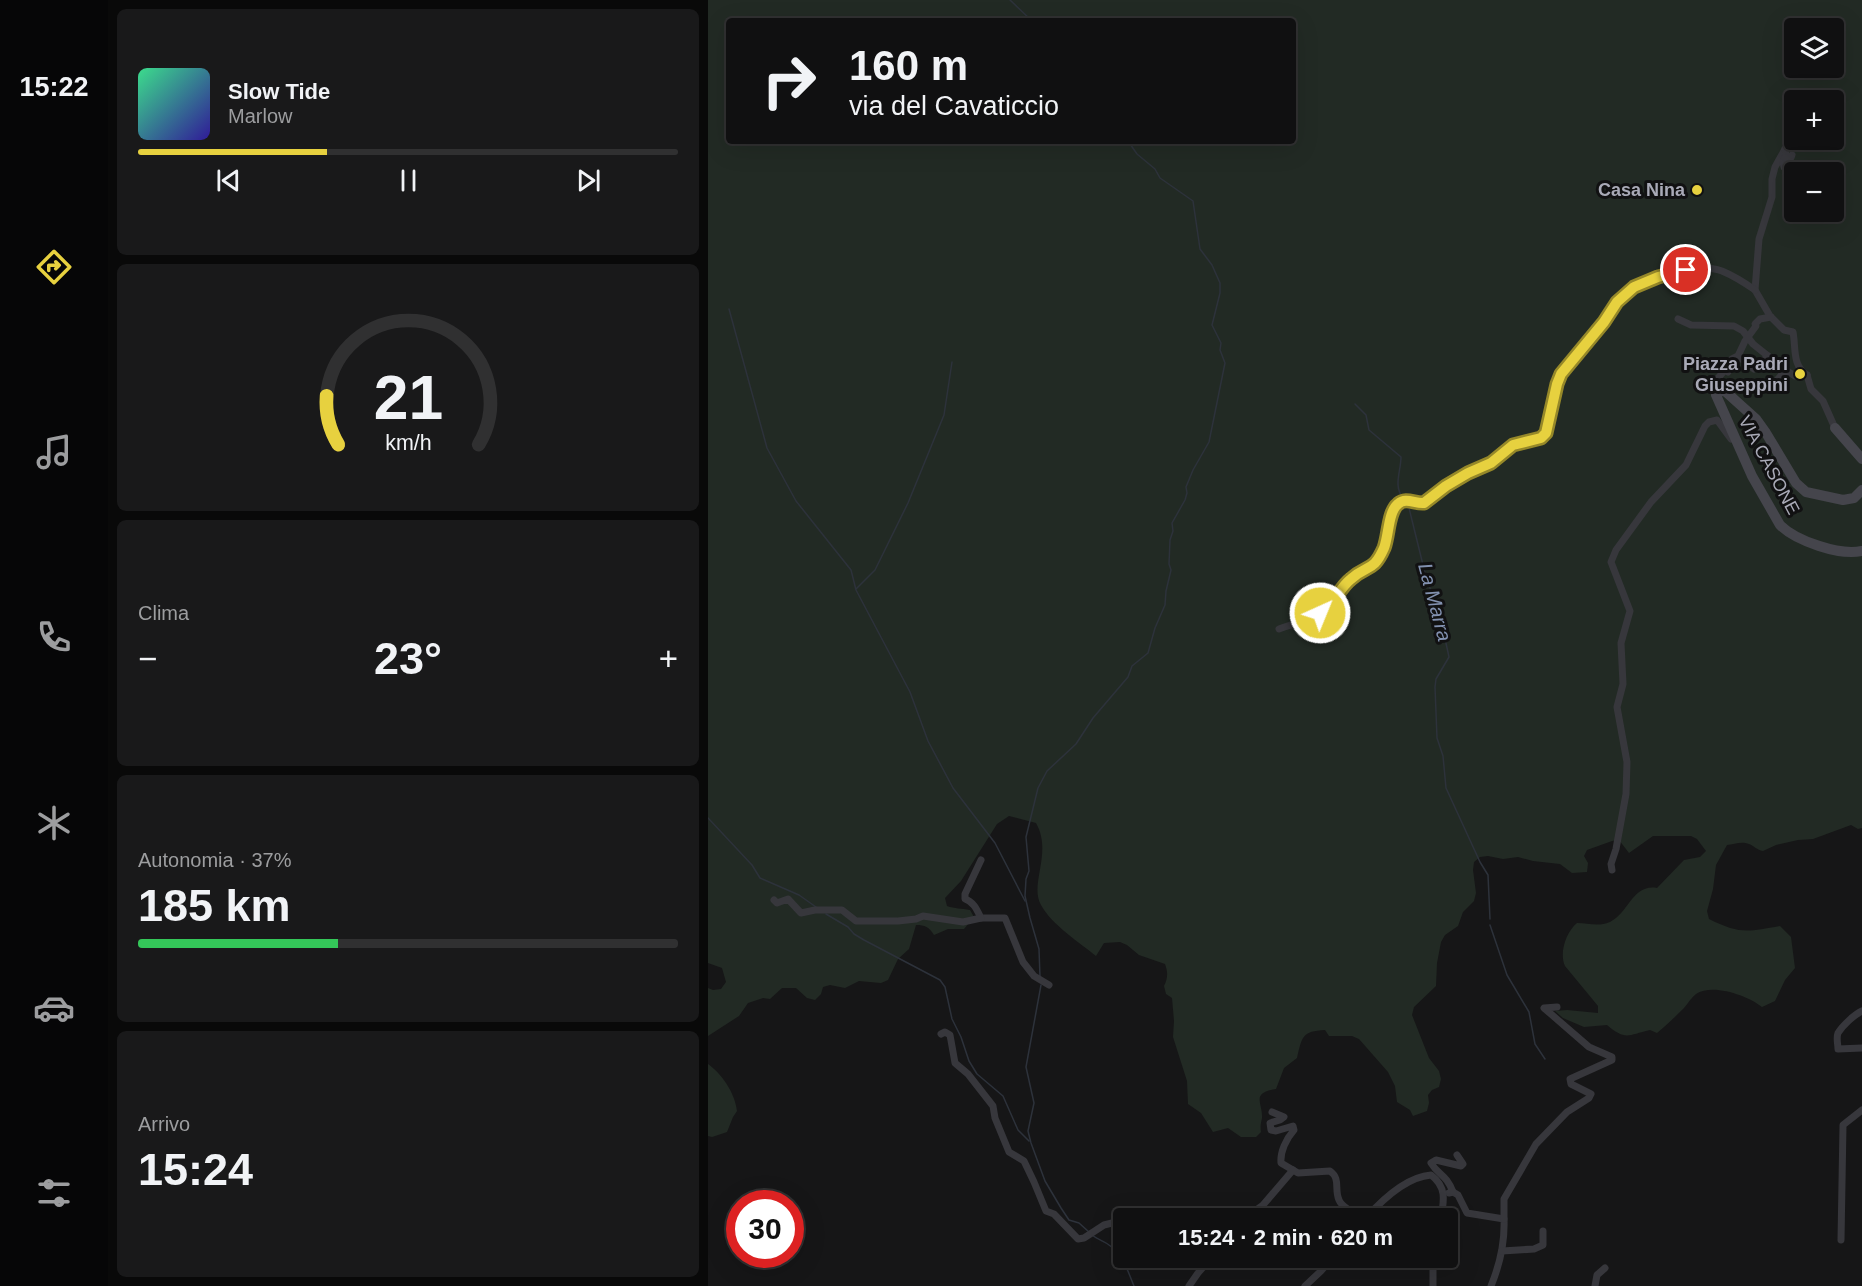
<!DOCTYPE html>
<html lang="it">
<meta charset="utf-8">
<style>
:root{--surface:#101011;--page:#19191a;--text:#f1f3f6;--muted:#9c9d9f;--line:#303031;--accent:#e7d13f}
body{margin:0;font-family:Helvetica,sans-serif;background:var(--page);color:var(--text);height:100vh;display:flex;flex-direction:column;font-size:22px;white-space:nowrap}
*{box-sizing:border-box;margin:0}
p{font-size:20px;color:var(--muted)}
.icon{flex:none;width:33px;height:33px;fill:none;stroke:currentColor;stroke-width:2;stroke-linecap:round;stroke-linejoin:round}
.map{position:relative;flex:1;overflow:hidden}
.panel{display:flex;flex-direction:column;gap:9px;padding:9px;background:#090909;width:600px}
.panel>*{flex:none}
.top-card{position:absolute;left:18px;top:18px;width:570px;height:126px;border-radius:6px;box-shadow:0 6px 24px #0002,0 0 0 2px var(--line);background:#101011;color:var(--text);overflow:hidden}
.fabs{position:absolute;left:1076px;top:18px;display:grid;gap:12px}
.fabs a{display:grid;place-items:center;width:60px;height:60px;border-radius:6px;background:var(--surface);box-shadow:0 6px 24px #0002,0 0 0 2px var(--line);font-size:30px}
.speed{position:absolute;left:18px;top:1190px;display:flex;gap:12px;font-size:30px;font-weight:700;text-align:center}
.speed>*{display:grid;place-content:center;width:78px;height:78px;border-radius:50%;background:var(--surface);box-shadow:0 6px 24px #0002,0 0 0 2px var(--line);line-height:1}
.speed .limit{border:9px solid #d22;background:#fff;color:#111}
.pin{position:absolute;display:grid;place-items:center;width:51px;height:51px;color:#fff;margin:-26px;border:3px solid #fff;border-radius:50%;box-shadow:0 2px 6px #0007}
.me{position:absolute;width:66px;margin:-33px;rotate:44deg;stroke-linejoin:round;filter:drop-shadow(0 0 4px #0008)}
.turn{display:flex;align-items:center;gap:21px;height:126px;padding:0 24px;font-size:27px}
.turn .icon{width:78px;height:78px;stroke-width:2.5}
.turn b{display:block;font-size:42px;line-height:51px}
.big{font-size:45px;font-weight:800;line-height:1.1}
.panel .tile{flex:1;display:flex;flex-direction:column;justify-content:center;gap:9px;min-width:0;padding:0 21px;border-radius:9px;background:var(--page)}
.panel .dial{align-items:center;gap:0}
.dial svg{height:156px;overflow:visible;fill:none;stroke:var(--line);stroke-width:7;stroke-linecap:round;text-anchor:middle}
.dial text{fill:var(--text);stroke:none}
.song{display:flex;align-items:center;gap:18px}
.cover{width:72px;height:72px;border-radius:9px;background:linear-gradient(135deg,hsl(150 70% 55%),hsl(250 70% 35%))}
.played{height:6px;border-radius:3px;background:linear-gradient(90deg,var(--accent) 35%,var(--line) 35%)}
.keys{display:flex;justify-content:space-around;direction:ltr}
.heat{display:flex;justify-content:space-between;align-items:center;font-size:33px;direction:ltr}
.charge{height:9px;border-radius:4px;background:linear-gradient(90deg,#34c759 37%,var(--line) 0)}
.trip{position:absolute;left:405px;top:1208px;width:345px;height:60px;border-radius:6px;background:var(--surface);box-shadow:0 6px 24px #0002,0 0 0 2px var(--line);font-weight:800;line-height:60px;text-align:center}
main{display:flex;flex:1;min-height:0}
.menu{display:flex;flex-direction:column;width:108px;justify-content:space-around;align-items:center;background:#060607;color:var(--muted)}
.menu .icon{width:42px;height:42px}
.menu .selected{color:var(--accent)}
.menu b{font-size:27px;color:var(--text)}
.map>svg:first-child{display:block}
.green{fill:#222a24;fill-rule:evenodd}
.lines{fill:none;stroke-linecap:round;stroke-linejoin:round}
.stream{stroke:#2d323b;stroke-width:1.5}
.street{stroke:#37373c;stroke-width:7}
.secondary{stroke:#45454c;stroke-width:10}
.route-casing{stroke:#968829;stroke-width:15}
.route{stroke:#e7d13f;stroke-width:10}
.poi-dot{fill:#e7d13f;stroke:#111112;stroke-width:2}
.labels{text-anchor:middle;dominant-baseline:central;stroke-width:6;stroke-linejoin:round;paint-order:stroke}
.poi-label{font-size:18px;font-weight:bold;fill:#a9aab7;stroke:#111112;text-anchor:end}
.street-label{font-size:18px;fill:#a9aab7;stroke:#111112}
.water-label{font-size:20px;font-style:italic;fill:#8291b0;stroke:#111112}
</style>
<main>
<nav class="menu">
<b>15:22</b>
<svg class="icon selected" aria-label="directions" viewBox="0 0 24 24"><path d="M12 3l9 9-9 9-9-9zM9 14v-3h6M13 9l2 2-2 2"/></svg>
<svg class="icon" aria-label="music" viewBox="0 0 24 24"><path d="M9 18V5l10-2v13"/><circle cx="6" cy="18" r="3"/><circle cx="16" cy="16" r="3"/></svg>
<svg class="icon" aria-label="phone" viewBox="0 0 24 24"><path d="M5 4h4l2 5-3 2q2 4 5 5l2-3 5 2v4C11 20 4 13 5 4z"/></svg>
<svg class="icon" aria-label="climate" viewBox="0 0 24 24"><path d="M12 3v18M4 7l16 10M4 17L20 7"/></svg>
<svg class="icon" aria-label="car" viewBox="0 0 24 24"><path d="M5 17H2v-5l4-1 3-4h7l3 4 3 1v5h-3M9 17h6M6 11h13"/><circle cx="7" cy="17" r="2"/><circle cx="17" cy="17" r="2"/></svg>
<svg class="icon" aria-label="filters" viewBox="0 0 24 24"><path d="M4 7h16M4 17h16"/><circle cx="9" cy="7" r="2"/><circle cx="15" cy="17" r="2"/></svg>
</nav>
<section class="panel">
<div class="tile">
<div class="song"><i class="cover"></i><div><b>Slow Tide</b><p>Marlow</p></div></div>
<div class="played"></div>
<div class="keys"><svg class="icon" aria-label="previous" viewBox="0 0 24 24"><path d="M18 5L8 12l10 7zM5 5v14"/></svg><svg class="icon" aria-label="pause" viewBox="0 0 24 24"><path d="M8 5v14M16 5v14"/></svg><svg class="icon" aria-label="next" viewBox="0 0 24 24"><path d="M6 5l10 7-10 7zM19 5v14"/></svg></div>
</div>
<div class="tile dial"><svg viewBox="0 0 100 80">
<path d="M14 69A42 42 0 1 1 86 69"/>
<path d="M14 69A42 42 0 0 1 8 44" stroke="#e7d13f"/>
<text x="50" y="56" font-size="32" font-weight="700">21</text>
<text x="50" y="72" font-size="11">km/h</text>
</svg></div>
<div class="tile"><p>Clima</p>
<div class="heat"><a>−</a><b class="big">23°</b><a>+</a></div>
</div>
<div class="tile"><p>Autonomia · 37%</p><b class="big">185 km</b><div class="charge"></div></div>
<div class="tile"><p>Arrivo</p><b class="big">15:24</b></div>
</section>
<div class="map">
<svg width="1154" height="1286" viewBox="0 0 1154 1286">
<rect width="100%" height="100%" fill="#161617"/>
<g class="green">
<path d="M 0,0 L 1154,0 L 1154,828 L 1150,829 L 1143,825 L 1105,839 L 1090,840 L 1068,845 L 1055,851 C 1049,850 1046,846 1041,844 C 1034,841 1026,844 1019,845 L 1008,865 L 1005,889 L 999,911 L 1001,919 C 1031,934 1039,932 1072,926 L 1083,937 L 1087,968 L 1077,980 L 1067,1001 L 1054,1007 C 1040,996 1005,983 988,994 C 984,997 980,1003 976,1008 C 967,1017 959,1025 949,1033 L 942,1030 C 920,1035 918,1041 899,1025 L 876,1027 L 855,1018 L 847,1011 L 859,1010 L 890,1013 L 890,1006 L 857,966 C 851,953 858,932 869,923 C 880,923 890,927 902,922 C 921,913 924,884 949,888 L 976,860 L 992,857 L 998,851 L 989,839 L 983,836 L 945,836 L 921,853 L 911,840 L 904,841 L 879,850 L 876,856 L 880,863 L 879,872 L 864,873 L 852,864 L 825,861 L 810,857 L 795,859 L 780,856 L 772,857 L 766,862 L 765,870 L 768,893 L 766,901 L 755,912 L 750,926 L 737,935 L 733,942 L 729,963 L 728,986 L 706,1007 L 704,1015 L 721,1058 L 731,1071 L 733,1079 L 731,1087 L 724,1090 L 720,1095 L 721,1103 L 719,1111 L 705,1116 L 702,1110 L 689,1102 L 687,1086 L 680,1072 L 651,1039 L 644,1036 L 621,1036 L 617,1030 C 594,1031 594,1037 589,1058 L 576,1068 L 568,1089 C 542,1093 555,1103 554,1118 C 553,1123 552,1126 553,1132 L 548,1137 L 533,1137 L 520,1128 L 505,1132 L 493,1113 L 480,1104 L 479,1081 L 465,1037 L 466,1021 L 464,998 L 458,994 L 456,986 C 460,978 460,972 457,964 L 431,955 L 419,945 L 412,942 L 396,943 L 388,956 C 372,943 343,924 333,905 C 321,884 345,853 328,823 L 301,816 L 289,824 L 253,881 L 237,898 L 239,906 C 247,909 253,908 262,910 L 266,917 L 256,929 L 240,929 L 226,935 C 221,927 217,925 208,925 L 201,949 L 190,959 L 180,980 L 173,983 L 151,981 L 137,988 L 122,985 L 115,987 L 113,994 L 107,1000 L 99,998 L 88,988 L 74,988 L 62,999 L 55,998 L 40,1003 L 31,1016 L 0,1036 L 0,988 L 5,990 L 13,989 L 18,982 L 14,968 L 0,963 ZM 21,21 L 585,21 L 585,141 L 21,141 ZM 1086,28 L 1125,28 L 1125,68 L 1086,68 ZM 1086,100 L 1125,100 L 1125,140 L 1086,140 ZM 1086,172 L 1125,172 L 1125,212 L 1086,212 Z"/>
<path d="M 0,1064 C 14,1074 27,1093 29,1111 L 25,1117 L 19,1132 L 4,1137 L 0,1136 Z"/>
</g>
<g class="lines">
<g class="stream">
<polyline points="302,0 324,21"/>
<polyline points="21,309 59,448 88,501 143,570 148,590 202,692 220,741 245,788 287,843 317,901"/>
<path d="M 647,404 L 658,415 L 661,430 L 693,457 C 693,471 685,486 695,498"/>
<polyline points="700,504 717,573 734,625 741,657 728,679 727,687 729,738 735,756 738,788 772,862 780,875 782,919"/>
<polyline points="148,589 167,570 200,503 236,415 244,362"/>
<polyline points="0,818 44,865 52,878 91,895 108,907"/>
<polyline points="118,914 140,927 146,934 156,940 232,980 237,987 244,1019 253,1037 261,1061 269,1074 295,1096 310,1130 321,1141"/>
<polyline points="782,925 799,975 821,1012 827,1044 837,1059"/>
<polyline points="332,977 331,949 322,918 317,896 318,879 321,871 318,837 330,788 339,771 368,744 385,718 420,677 424,666 440,653 447,628 457,605 458,591 463,570 461,564 462,540 465,531 464,523 477,500 479,493 478,487 485,470 501,442 517,363 512,350 513,343 504,325 512,293 512,283 504,265 492,249 485,201 452,178 447,169 429,154 420,141"/>
<polyline points="333,985 318,1067 326,1103 320,1131 323,1143 337,1181 353,1208 361,1220 371,1223 381,1232"/>
<path d="M 384,1235 C 390,1240 396,1241 401,1245 C 416,1255 419,1270 426,1286"/>
</g>
<g class="street">
<path d="M 1077,149 L 1067,167 L 1064,179 L 1064,197 L 1051,239 L 1047,290 L 1062,316 L 1076,330 L 1085,332 C 1088,347 1084,366 1099,375"/>
<polyline points="1077,149 1078,155 1075,162 1076,167 1080,165 1084,155"/>
<polyline points="970,319 983,325 1026,326 1035,331 1045,344 1079,371 1087,376 1099,375"/>
<polyline points="1030,356 1046,369 1060,356"/>
<polyline points="1099,375 1103,389 1115,401 1127,428"/>
<polyline points="1003,386 1017,370 1020,372 1025,363 1024,359 1030,356 1037,341 1048,326 1047,324 1052,319 1063,317"/>
<polyline points="1064,386 1076,372 1080,374"/>
<path d="M 571,629 C 586,623 610,620 622,608 C 631,600 634,585 644,578 C 660,565 667,569 676,547 C 681,535 680,511 690,504 C 698,497 707,504 716,503 L 738,486 L 760,473 L 783,463 L 805,445 L 833,438 L 838,433 L 849,383 L 853,374 C 866,356 882,341 895,323 C 900,316 904,307 910,300 C 931,279 985,261 1014,271 C 1026,276 1037,283 1047,290"/>
<path d="M 273,860 L 257,894 L 257,899 C 266,902 269,910 273,918 L 297,918 L 315,962 L 326,976 L 341,985"/>
<polyline points="904,870 903,864 908,849 918,794 919,762 909,707 915,684 913,643 922,611 903,562 908,550 943,502 978,465 997,426 1001,422 1009,420 1023,439"/>
<polyline points="66,900 69,903 80,899 93,913 107,910 134,910 148,921 190,921 208,919 215,916 255,922 273,918"/>
<path d="M 1154,1011 C 1146,1015 1135,1025 1130,1033 C 1128,1038 1130,1044 1130,1049 L 1154,1048"/>
<polyline points="233,1034 237,1032 242,1035 247,1063 260,1074 285,1106 287,1118 301,1152 316,1161 326,1182 338,1211 346,1214 370,1239 376,1238 396,1225 416,1220"/>
<path d="M 564,1112 L 576,1117 L 572,1120 L 562,1123 L 563,1130 L 568,1131 L 585,1126 L 586,1130 C 578,1139 572,1152 573,1163 L 590,1173 L 622,1171 C 633,1179 626,1189 631,1200 C 634,1208 648,1214 656,1218"/>
<path d="M 745,1192 L 750,1195 L 759,1213 L 796,1219 C 797,1243 792,1264 783,1286"/>
<path d="M 741,1193 L 745,1192 C 738,1174 731,1176 723,1163 L 728,1160 L 753,1166 L 755,1164 L 749,1155"/>
<polyline points="537,1218 555,1205 585,1170"/>
<path d="M 658,1218 C 674,1200 698,1177 723,1175 C 739,1187 736,1201 733,1218"/>
<polyline points="796,1219 796,1199 828,1144 859,1112 881,1098 883,1094 863,1084 862,1079 904,1060 904,1057 881,1047 836,1008 849,1007"/>
<polyline points="1133,1240 1135,1125 1154,1110"/>
<polyline points="794,1251 826,1249 835,1245 835,1231"/>
<polyline points="481,1286 490,1273 504,1257"/>
<polyline points="597,1286 613,1271 625,1257"/>
<polyline points="725,1286 725,1257"/>
<polyline points="887,1286 889,1275 897,1268"/>
</g>
<g class="secondary">
<polyline points="1127,428 1154,459"/>
<path d="M 1154,490 L 1146,498 L 1135,500 L 1098,492 L 1088,483 L 1058,433 L 1048,419 L 1018,392 L 1011,390 L 1008,395 L 1044,476 L 1072,525 C 1088,541 1132,556 1154,551"/>
</g>
</g>
<g class="lines">
<g class="route-casing">
<path id="route" d="M 612,613 C 627,605 630,589 643,579 C 659,564 665,573 676,548 C 681,535 680,512 690,504 C 698,497 707,504 716,503 L 738,486 L 760,473 L 783,463 L 805,445 L 833,438 L 838,433 L 849,384 L 853,374 L 896,322 L 909,302 L 926,287 L 950,277 L 978,270"/>
</g>
<use href="#route" class="route"/>
</g>
<g class="poi-dot">
<circle cx="989" cy="190" r="6"/>
<circle cx="1092" cy="374" r="6"/>
</g>
<g class="labels">
<g class="poi-label">
<text x="977" y="190">Casa Nina</text>
<text x="1080" y="364">Piazza Padri<tspan x="1080" dy="21">Giuseppini</tspan></text>
</g>
<g class="street-label">
<text transform="translate(1061 465) rotate(62)">VIA CASONE</text>
</g>
<g class="water-label">
<text transform="translate(727 602) rotate(75)">La Marra</text>
</g>
</g>
</svg>
<div class="fabs">
<a><svg class="icon" aria-label="layers" viewBox="0 0 24 24"><path d="M12 4l9 5-9 5-9-5zM3 14l9 5 9-5"/></svg></a>
<a>+</a>
<a>−</a>
</div>
<div class="speed"><div class="limit">30</div></div>
<div class="pin" style="left:978px;top:270px;background:#d93025"><svg class="icon" aria-label="arrive" viewBox="0 0 24 24"><path d="M6 21V4h12l-3 4 3 4H6"/></svg></div>
<svg class="me" style="left:612px;top:613px" viewBox="-20 -20 40 40"><circle r="17" fill="#e7d13f" stroke="#fff" stroke-width="3"/><path d="M0-11L8 9 0 5-8 9z" fill="#fff"/></svg>
<div class="trip">15:24 · 2 min · 620 m</div>
<div class="top-card">
<div class="turn"><svg class="icon" aria-label="right" viewBox="0 0 24 24"><path d="M7 20v-9h11M14 6l5 5-5 5"/></svg><div><b>160 m</b>via del Cavaticcio</div></div>
</div>
</div>
</main>
